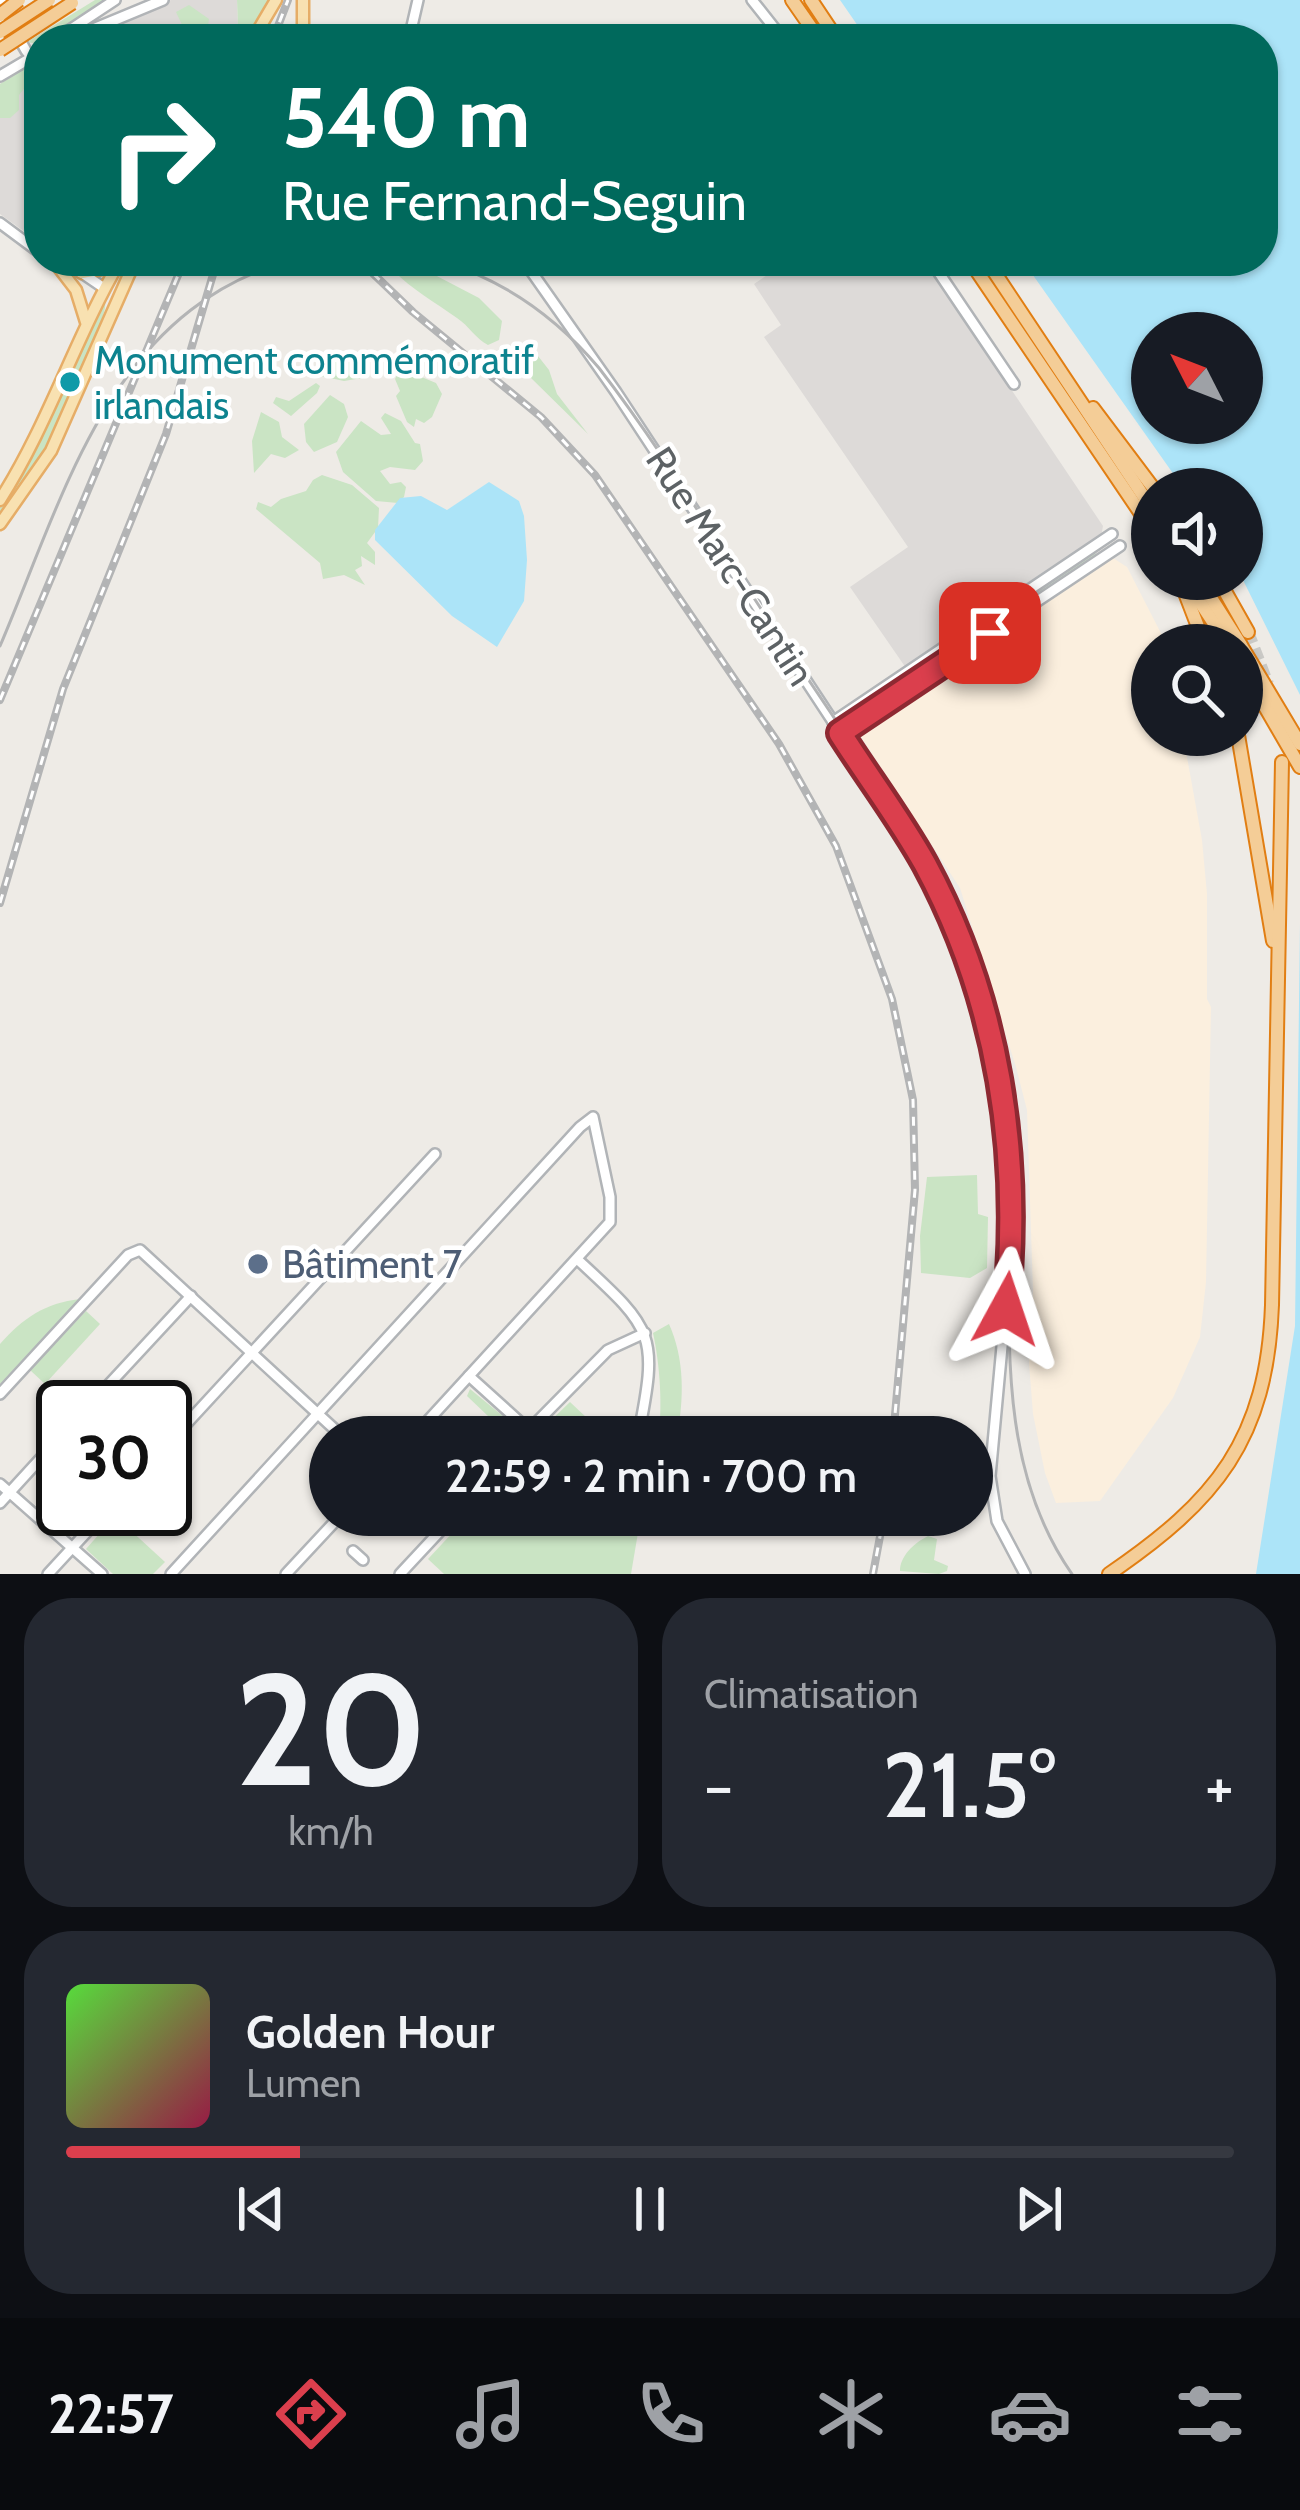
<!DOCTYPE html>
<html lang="fr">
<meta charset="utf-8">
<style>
:root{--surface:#171b24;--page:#242831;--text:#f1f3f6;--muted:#9ea1a6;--line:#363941;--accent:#db3f4d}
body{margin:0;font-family:Cabin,sans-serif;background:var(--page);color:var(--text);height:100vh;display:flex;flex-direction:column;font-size:45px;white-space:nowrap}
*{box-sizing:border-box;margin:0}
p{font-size:39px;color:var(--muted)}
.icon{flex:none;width:66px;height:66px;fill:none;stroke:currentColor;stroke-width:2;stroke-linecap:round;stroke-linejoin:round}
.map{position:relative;height:1574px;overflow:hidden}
.side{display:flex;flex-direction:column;gap:24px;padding:24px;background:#0d0f14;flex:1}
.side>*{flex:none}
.top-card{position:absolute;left:24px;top:24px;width:1254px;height:252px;border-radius:48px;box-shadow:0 3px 9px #0004;background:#00695c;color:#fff;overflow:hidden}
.needle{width:78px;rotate:312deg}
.fabs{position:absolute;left:1131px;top:312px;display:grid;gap:24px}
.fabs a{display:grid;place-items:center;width:132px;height:132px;border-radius:50%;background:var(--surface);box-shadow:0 3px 9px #0004;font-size:60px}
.speed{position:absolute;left:36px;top:1380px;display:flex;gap:24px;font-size:60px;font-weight:700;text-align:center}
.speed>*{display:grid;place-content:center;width:156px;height:156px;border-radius:50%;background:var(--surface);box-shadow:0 3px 9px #0004;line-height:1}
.speed .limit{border:6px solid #111;border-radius:18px;background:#fff;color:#111}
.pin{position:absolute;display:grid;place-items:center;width:102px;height:102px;color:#fff;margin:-51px;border-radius:24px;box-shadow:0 6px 18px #0006}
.me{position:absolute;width:132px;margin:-66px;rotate:5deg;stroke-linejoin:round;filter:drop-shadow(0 0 9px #0008)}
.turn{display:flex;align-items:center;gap:42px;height:252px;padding:0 60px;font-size:54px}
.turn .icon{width:156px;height:156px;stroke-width:2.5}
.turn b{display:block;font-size:84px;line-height:102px}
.big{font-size:90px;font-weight:600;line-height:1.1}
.side .tile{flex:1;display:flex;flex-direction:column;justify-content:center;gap:18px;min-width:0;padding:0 42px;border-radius:48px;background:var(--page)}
.side .dial{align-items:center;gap:0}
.dial b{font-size:156px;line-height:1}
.song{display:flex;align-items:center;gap:36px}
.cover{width:144px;height:144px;border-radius:18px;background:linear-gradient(135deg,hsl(110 70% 55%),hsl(340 70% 35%))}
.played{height:12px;border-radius:6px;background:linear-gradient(90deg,var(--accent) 20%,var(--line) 20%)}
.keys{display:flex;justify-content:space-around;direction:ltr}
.heat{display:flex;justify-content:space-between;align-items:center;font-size:66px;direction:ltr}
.side .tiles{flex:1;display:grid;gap:24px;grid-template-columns:1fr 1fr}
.tile:last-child{grid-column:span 2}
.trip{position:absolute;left:309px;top:1416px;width:684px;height:120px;border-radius:60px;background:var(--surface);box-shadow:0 3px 9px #0004;font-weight:600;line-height:120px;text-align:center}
.tabs{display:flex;height:192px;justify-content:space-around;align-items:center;background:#090b0e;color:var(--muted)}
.tabs .icon{width:84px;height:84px}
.tabs .on{color:var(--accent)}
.tabs b{font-size:54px;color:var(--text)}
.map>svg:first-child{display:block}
.commercial{fill:#fbefde}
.industrial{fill:#dddad8}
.green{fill:#cae4c4}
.water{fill:#ace4f8;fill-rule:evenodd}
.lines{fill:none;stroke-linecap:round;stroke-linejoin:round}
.highway-tunnel{stroke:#cac9c6;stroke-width:12;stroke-dasharray:12 6;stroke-linecap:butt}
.minor-casing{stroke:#b1b4b7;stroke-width:14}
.major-casing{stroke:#e6ad67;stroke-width:15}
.highway-casing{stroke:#e17e13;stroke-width:16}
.minor{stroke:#fff;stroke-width:9}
.major{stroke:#f8e1b1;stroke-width:10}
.highway{stroke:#f4cd97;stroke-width:12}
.tram{stroke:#b3b4b5;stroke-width:3}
.rail-casing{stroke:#b3b4b5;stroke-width:8}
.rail{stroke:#fff;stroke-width:3;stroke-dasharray:9;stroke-linecap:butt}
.highway-bridge-casing{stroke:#e17e13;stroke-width:16;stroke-linecap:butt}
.highway-bridge{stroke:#f4cd97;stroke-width:12}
.route-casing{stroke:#8e2932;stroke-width:30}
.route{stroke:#db3f4d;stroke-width:21}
.culture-dot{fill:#0f9aa8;stroke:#fff;stroke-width:4.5}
.service-dot{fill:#5c6f8a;stroke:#fff;stroke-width:4.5}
.labels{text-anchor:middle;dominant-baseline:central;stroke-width:9;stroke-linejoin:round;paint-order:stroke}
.culture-label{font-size:39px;fill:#0d838f;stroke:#fff;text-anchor:start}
.street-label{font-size:39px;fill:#5d6265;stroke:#fff}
.service-label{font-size:39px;fill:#4e5e75;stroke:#fff;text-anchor:start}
</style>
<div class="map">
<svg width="1300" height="1574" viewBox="0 0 1300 1574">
<rect width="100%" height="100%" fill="#eeebe6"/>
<polygon class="commercial" points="1113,558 1127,567 1167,645 1152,645 1152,735 1183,735 1202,840 1207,894 1207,999 1211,1007 1206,1282 1200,1337 1173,1398 1100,1501 1056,1503 1045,1473 1033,1414 1029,1363 1033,1291 1027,1110 1016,1067 960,888 858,732 860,724"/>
<g class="industrial">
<polygon points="171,0 237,0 238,24 230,39 78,39"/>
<polygon points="39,60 39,242 0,214 0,84"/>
<polygon points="788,261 925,261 1103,526 1101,537 906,668 850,587 908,547 764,337 781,325 754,284"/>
</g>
<g class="green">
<polygon points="95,0 108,0 47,39 39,39 38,44 27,42"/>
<polygon points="237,0 269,0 246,39 230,39 238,24"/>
<polygon points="189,5 209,19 208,26 198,31 198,39 182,39 183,27 176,12"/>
<polygon points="27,67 35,75 19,95 19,110 10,118 0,118 0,84"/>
<path d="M 396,261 L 410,262 L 479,298 L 502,321 L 499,340 L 488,345 C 475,338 469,326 457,318 C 436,303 411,289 393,270 Z"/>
<path d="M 105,299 C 107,313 99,322 96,335 C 77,402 39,460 0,517 L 0,508 Z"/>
<polygon points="527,342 549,370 557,394 588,434 529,376 519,353"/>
<polygon points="367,354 371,359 362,378 344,381 316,375 316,369 335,357"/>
<polygon points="407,371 436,383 442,394 432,417 424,423 416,419 414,427 407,422 396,396 400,391 395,379 398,373"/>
<polygon points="316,383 320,386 317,393 291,416 273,403 276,397 289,401"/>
<polygon points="330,395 344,404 348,417 337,442 314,452 306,442 304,424"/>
<polygon points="261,412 279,422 282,437 299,450 285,458 271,454 254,473 252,441"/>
<polygon points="385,413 401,421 415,443 420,444 423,461 415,470 390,467 380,471 390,484 401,482 406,487 404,497 398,503 376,501 343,472 336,452 361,421 381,435 391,434 381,418"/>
<polygon points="322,475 352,485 379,508 378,528 367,543 375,552 375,565 361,556 362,566 355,570 365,585 344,575 323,579 320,563 256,509 258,502 271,507 281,499 306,491 313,480"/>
<polygon points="1094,551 1097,556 973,639 969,635"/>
<polygon points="977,1175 978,1214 988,1217 987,1268 970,1278 921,1273 920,1236 927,1177"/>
<path d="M 80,1299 L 0,1384 L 0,1344 C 23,1318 45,1303 80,1299 Z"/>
<polygon points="86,1311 100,1324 45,1384 30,1370"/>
<path d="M 669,1324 C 685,1360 684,1398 677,1437 L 658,1437 C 663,1410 660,1364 653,1333 Z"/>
<polygon points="470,1389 522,1432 540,1431 570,1402 605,1435 510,1437 467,1396"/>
<polygon points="469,1515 641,1515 631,1574 444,1574 428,1559"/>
<polygon points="115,1516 165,1562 153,1574 113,1574 86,1549"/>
<path d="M 928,1536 L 937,1539 L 934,1560 L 948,1566 L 947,1571 L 939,1574 L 900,1571 C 900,1556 914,1543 928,1536 Z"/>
</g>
<g class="water">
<path d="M 840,0 L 1300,0 L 1300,695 L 1242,578 L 1242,489 L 1184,489 L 1023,261 L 1263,261 L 1263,39 L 867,39 ZM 1152,333 L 1242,333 L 1242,423 L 1152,423 Z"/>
<polygon points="489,482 519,501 524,516 527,560 524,601 497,647 452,616 375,540 375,530 400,498 421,496 447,510"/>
<polygon points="1300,923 1300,1574 1256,1574 1295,1326"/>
</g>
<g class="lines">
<polyline class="highway-tunnel" points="1248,632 1268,684"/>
<g class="minor-casing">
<g id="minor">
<path d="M 3,0 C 16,18 16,41 31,57"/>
<polyline points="752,0 783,39"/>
<polyline points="56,39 115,0"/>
<polyline points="69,39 163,0"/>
<polyline points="409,39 418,0"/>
<polyline points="0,76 39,53"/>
<polyline points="0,223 39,252"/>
<polyline points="52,261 82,273 104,288"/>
<polyline points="524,261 616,392 903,828 962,945 989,1029 1008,1136 1010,1260 990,1476 997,1521 1025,1574"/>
<polyline points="931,261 1014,384"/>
<polyline points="833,722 1112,534"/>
<polyline points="840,733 1120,546"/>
<path d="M 577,1259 C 654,1330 659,1333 638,1437"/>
<polyline points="469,1376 521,1423 533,1426 608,1350 645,1333"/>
<polyline points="0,1394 128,1255 140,1250 343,1437"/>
<polyline points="88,1407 191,1296"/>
<polyline points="165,1447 435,1154"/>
<polyline points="0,1484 102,1574"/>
<polyline points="0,1503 63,1434"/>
<polyline points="427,1515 442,1529"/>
<polyline points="353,1551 363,1560"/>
<polyline points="48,1574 108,1509"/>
<polyline points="171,1574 580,1127 593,1117 610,1197 610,1222 413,1437"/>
<polyline points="286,1574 341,1515"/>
<polyline points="400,1574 455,1515"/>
</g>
</g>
<g class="major-casing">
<g id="major">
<polyline points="253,39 276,0"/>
<polyline points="303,39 303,0"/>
<polyline points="56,264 76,290 86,322"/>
<polyline points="82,273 118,266"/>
<path d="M 0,500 C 48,425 75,338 120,261"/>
<polyline points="0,524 51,451 135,261"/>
</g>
</g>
<g class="highway-casing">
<g id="highway">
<polyline points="792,0 819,39"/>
<polyline points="811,0 837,39"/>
<polyline points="970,261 1152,530"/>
<polyline points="987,261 1152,509"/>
<polyline points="1093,408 1154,489"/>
<polyline points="1185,579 1228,645"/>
<polyline points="1199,579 1241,645"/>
<polyline points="1218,579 1248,632"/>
<polyline points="1180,580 1205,645"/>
<polyline points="1242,647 1300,744"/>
<polyline points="1242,667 1300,767"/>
<polyline points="1238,735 1273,941"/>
<path d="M 1109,1574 C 1216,1501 1267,1440 1272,1305 L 1282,762"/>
</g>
</g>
<use href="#minor" class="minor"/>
<use href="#major" class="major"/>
<use href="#highway" class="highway"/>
<g class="tram">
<path d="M 440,261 C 505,280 556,317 599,368 C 660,447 712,534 767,618 C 858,755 958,886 996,1050 C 1035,1221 966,1423 1072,1574"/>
<path d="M 0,646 C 65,494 109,313 288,261"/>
</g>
<g class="rail-casing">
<g id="rail">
<polyline points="273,39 288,0"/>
<polyline points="360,261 413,312 541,417 595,475 779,744 836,846 892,999 913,1100 915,1190 893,1437"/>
<polyline points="0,700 184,261"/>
<polyline points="0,903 63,689 166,434 217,261"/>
<polyline points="873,1574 884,1515"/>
</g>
</g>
<use href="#rail" class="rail"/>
<g class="highway-bridge-casing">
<g id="highway-bridge">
<polyline points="0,15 19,0"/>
<polyline points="0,32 49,0"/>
<polyline points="0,50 72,3"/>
</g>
</g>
<use href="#highway-bridge" class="highway-bridge"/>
</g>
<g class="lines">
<g class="route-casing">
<path id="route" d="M 990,633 L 840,733 C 868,777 900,819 925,864 C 999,1001 1022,1155 1006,1309"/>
</g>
<use href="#route" class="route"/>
</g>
<circle class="culture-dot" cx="70" cy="382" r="12"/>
<circle class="service-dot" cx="258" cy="1264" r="12"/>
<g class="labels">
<g class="culture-label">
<text x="94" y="360">Monument commémoratif<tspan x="94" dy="45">irlandais</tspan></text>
</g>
<g class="street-label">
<text transform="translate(731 566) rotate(57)">Rue Marc-Cantin</text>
</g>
<g class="service-label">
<text x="282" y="1264">Bâtiment 7</text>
</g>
</g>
</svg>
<div class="fabs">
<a><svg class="needle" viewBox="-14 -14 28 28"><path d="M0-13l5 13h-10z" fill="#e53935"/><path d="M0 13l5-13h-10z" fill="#9ea1a6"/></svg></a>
<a><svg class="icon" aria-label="sound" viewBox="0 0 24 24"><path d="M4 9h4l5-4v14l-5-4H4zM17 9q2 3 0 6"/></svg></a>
<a><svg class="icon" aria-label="search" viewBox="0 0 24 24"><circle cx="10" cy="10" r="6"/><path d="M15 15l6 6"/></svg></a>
</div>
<div class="speed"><div class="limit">30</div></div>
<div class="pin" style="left:990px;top:633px;background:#d93025"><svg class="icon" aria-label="arrive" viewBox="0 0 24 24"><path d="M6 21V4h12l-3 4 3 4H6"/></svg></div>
<svg class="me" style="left:1006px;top:1309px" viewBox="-20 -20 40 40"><path d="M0-17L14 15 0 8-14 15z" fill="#db3f4d" stroke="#fff" stroke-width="4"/></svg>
<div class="trip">22:59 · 2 min · 700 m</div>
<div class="top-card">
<div class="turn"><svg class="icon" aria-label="right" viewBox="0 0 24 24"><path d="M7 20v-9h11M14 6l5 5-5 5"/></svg><div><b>540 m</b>Rue Fernand-Seguin</div></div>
</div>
</div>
<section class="side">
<div class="tiles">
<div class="tile dial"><b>20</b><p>km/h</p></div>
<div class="tile"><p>Climatisation</p>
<div class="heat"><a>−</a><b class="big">21.5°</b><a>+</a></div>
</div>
<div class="tile">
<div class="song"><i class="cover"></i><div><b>Golden Hour</b><p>Lumen</p></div></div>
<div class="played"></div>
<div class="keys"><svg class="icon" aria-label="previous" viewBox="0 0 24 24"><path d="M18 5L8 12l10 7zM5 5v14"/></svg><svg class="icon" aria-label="pause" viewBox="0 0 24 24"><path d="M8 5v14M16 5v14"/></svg><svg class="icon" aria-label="next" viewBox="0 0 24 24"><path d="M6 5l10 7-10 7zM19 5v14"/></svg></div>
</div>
</div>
</section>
<nav class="tabs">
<b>22:57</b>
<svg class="icon on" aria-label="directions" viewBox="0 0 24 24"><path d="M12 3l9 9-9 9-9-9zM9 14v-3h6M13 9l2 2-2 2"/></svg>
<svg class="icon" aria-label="music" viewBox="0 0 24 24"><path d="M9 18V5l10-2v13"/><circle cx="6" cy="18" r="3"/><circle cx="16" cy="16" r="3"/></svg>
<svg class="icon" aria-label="phone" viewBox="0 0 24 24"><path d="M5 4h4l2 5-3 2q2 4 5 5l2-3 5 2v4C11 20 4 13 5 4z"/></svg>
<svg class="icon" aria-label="climate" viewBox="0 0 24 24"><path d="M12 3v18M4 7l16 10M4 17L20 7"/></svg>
<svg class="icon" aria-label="car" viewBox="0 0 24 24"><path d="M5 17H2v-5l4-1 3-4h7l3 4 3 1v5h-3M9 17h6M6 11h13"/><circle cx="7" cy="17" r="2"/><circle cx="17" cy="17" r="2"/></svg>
<svg class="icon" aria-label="filters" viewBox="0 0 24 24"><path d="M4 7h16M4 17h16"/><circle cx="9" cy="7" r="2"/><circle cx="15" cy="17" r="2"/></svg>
</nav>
